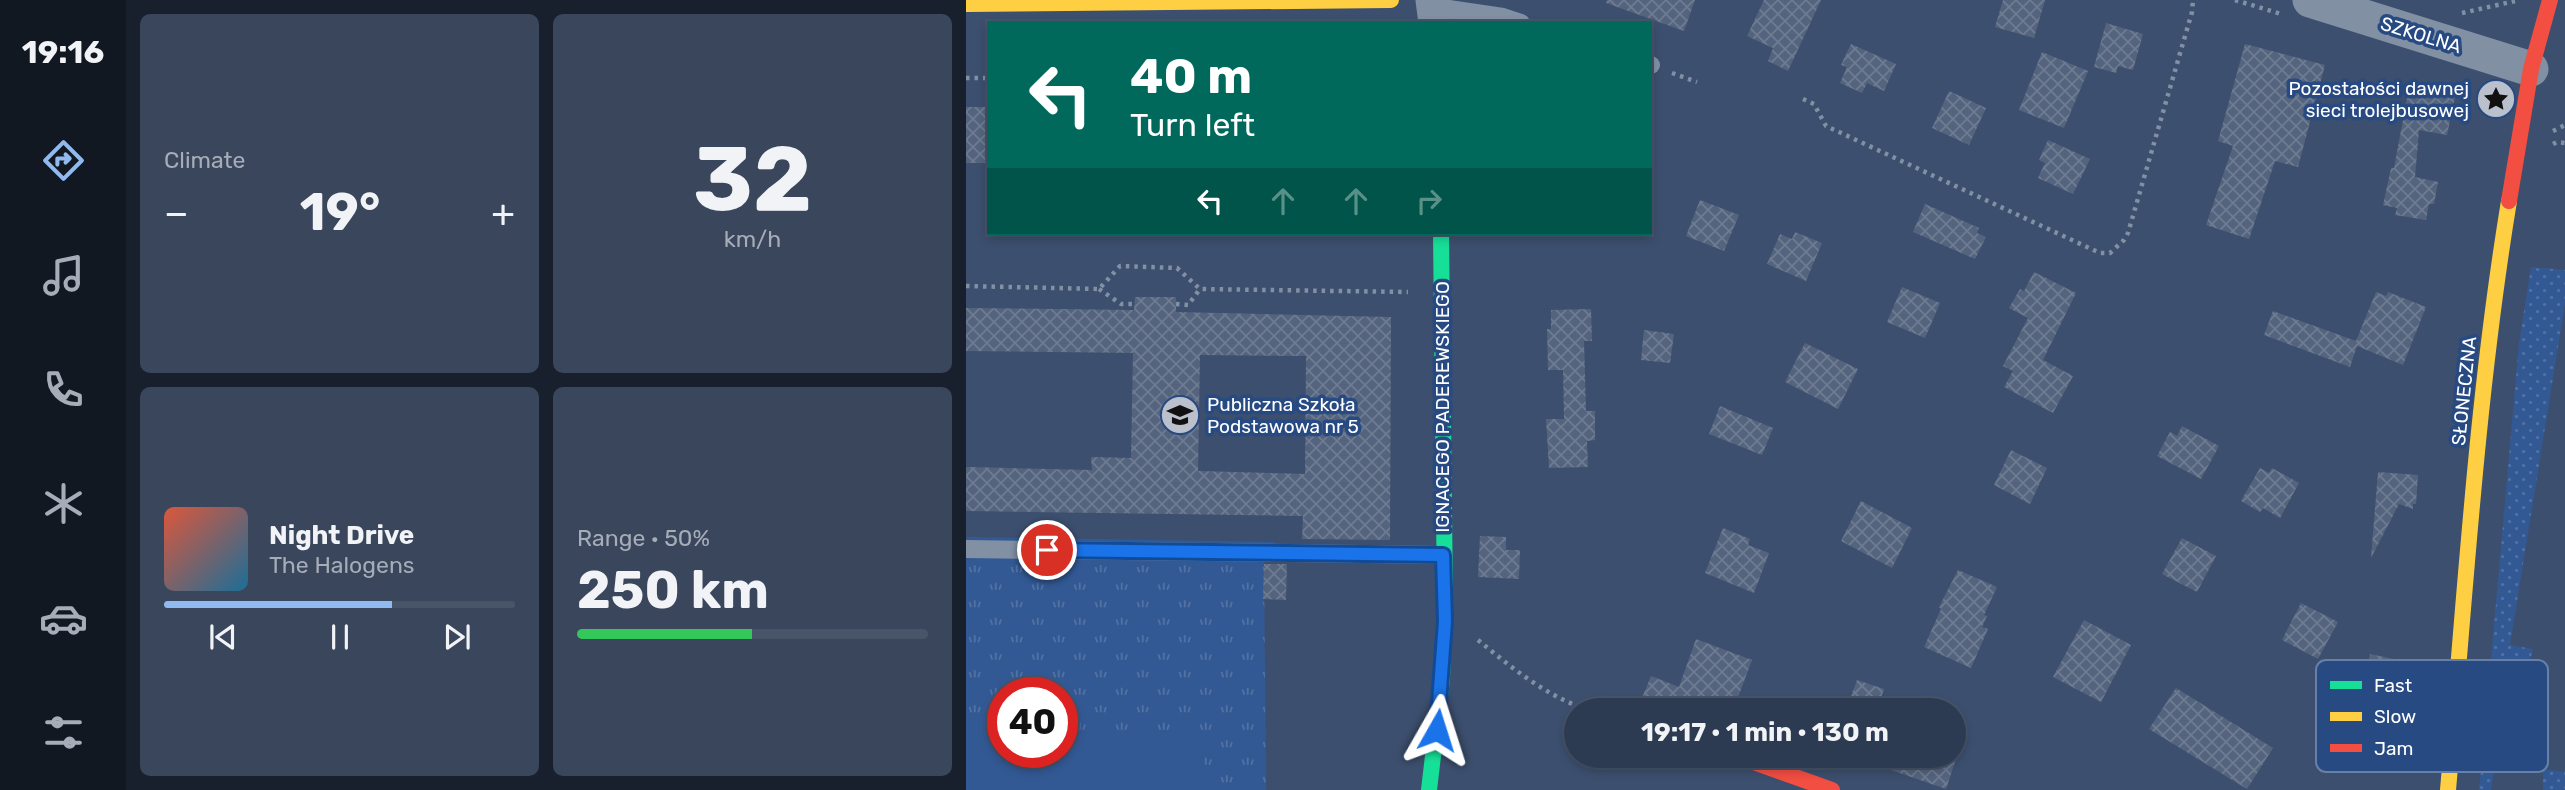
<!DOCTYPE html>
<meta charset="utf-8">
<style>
:root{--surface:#2d3b52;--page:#39465c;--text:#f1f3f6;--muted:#a7adb8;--line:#485569;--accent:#90b9f0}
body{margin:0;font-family:Rubik,sans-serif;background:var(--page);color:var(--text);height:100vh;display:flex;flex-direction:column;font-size:26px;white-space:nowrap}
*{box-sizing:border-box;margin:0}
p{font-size:23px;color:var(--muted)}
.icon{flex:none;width:38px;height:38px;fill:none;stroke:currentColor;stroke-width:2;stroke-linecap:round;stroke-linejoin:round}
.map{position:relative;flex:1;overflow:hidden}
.panel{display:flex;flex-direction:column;gap:14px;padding:14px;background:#19202d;width:840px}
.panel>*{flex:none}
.banner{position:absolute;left:21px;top:21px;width:665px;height:214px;border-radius:0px;box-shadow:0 4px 10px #0003,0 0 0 2px var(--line);background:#00695c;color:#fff;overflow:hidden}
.speed{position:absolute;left:21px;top:677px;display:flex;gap:14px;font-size:35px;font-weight:700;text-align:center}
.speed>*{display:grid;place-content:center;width:91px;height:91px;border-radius:50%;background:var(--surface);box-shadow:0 4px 10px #0003,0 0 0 2px var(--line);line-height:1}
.speed .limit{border:10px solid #d22;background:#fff;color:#111}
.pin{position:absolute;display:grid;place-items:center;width:60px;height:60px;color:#fff;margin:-30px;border:4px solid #fff;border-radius:50%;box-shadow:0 2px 7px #0007}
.me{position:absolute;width:77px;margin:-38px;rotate:6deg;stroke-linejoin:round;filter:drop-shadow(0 0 5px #0008)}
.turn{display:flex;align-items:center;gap:24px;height:147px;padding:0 28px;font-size:32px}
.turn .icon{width:91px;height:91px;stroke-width:2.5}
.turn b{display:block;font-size:49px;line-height:60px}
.lanes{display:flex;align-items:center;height:66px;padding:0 28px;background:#0003;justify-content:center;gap:35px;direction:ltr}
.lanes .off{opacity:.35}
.big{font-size:52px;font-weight:700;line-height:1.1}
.panel .widget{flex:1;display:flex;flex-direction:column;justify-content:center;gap:10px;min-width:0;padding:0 24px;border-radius:10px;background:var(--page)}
.panel .dial{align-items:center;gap:0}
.dial b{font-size:91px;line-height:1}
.song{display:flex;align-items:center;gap:21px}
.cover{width:84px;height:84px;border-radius:10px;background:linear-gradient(135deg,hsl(10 70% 55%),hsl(200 70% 35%))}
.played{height:7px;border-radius:4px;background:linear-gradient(90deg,var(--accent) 65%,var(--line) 65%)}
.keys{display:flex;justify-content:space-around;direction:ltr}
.heat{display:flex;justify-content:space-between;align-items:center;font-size:38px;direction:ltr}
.charge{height:10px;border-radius:5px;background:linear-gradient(90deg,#34c759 50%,var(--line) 0)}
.panel .tiles{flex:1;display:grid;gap:14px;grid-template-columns:repeat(2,1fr)}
.trip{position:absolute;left:598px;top:698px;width:402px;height:70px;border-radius:35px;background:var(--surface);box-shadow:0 4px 10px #0003,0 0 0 2px var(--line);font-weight:700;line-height:70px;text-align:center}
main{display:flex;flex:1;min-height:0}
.tab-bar{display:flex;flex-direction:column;width:126px;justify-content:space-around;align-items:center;background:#121821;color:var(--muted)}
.tab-bar .icon{width:49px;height:49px}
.tab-bar .active{color:var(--accent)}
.tab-bar b{font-size:32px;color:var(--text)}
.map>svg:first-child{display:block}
.grass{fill:url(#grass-dots)}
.park{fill:url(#park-tufts);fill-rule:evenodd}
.garden{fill:#335994}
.building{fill:url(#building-cross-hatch);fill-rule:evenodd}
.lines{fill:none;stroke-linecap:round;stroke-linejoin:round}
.path{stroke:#8290a4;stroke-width:4.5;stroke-dasharray:3.5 5;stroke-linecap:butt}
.lane{stroke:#8290a4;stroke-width:18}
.street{stroke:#8290a4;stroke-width:35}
.fast{stroke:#16e098;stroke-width:16}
.slow{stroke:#ffcf43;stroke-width:16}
.jam{stroke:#f24e42;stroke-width:16}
.route-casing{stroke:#114b97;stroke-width:18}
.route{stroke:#1a73e8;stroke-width:12}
.labels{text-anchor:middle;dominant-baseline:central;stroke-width:7;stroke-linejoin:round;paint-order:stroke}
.street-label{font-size:19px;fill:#fff;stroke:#284a82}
.poi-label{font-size:19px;fill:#fff;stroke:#284a82;text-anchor:end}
.key{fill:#284a82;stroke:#6880a8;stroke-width:2}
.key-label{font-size:19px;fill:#fff}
</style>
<main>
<nav class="tab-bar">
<b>19:16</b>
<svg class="icon active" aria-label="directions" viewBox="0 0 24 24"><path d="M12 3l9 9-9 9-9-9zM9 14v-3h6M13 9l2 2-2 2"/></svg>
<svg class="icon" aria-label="music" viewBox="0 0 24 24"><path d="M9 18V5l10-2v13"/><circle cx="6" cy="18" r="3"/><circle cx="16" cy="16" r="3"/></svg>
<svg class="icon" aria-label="phone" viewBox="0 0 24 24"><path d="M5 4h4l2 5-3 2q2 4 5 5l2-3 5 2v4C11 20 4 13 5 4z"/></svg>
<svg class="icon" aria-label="climate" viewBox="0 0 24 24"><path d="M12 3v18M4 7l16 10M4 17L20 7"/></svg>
<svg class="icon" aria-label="car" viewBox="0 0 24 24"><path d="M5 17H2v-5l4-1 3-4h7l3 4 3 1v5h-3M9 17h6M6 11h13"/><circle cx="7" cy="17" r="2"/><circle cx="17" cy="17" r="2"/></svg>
<svg class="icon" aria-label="filters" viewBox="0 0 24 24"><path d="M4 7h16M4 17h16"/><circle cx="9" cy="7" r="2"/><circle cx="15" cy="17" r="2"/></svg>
</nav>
<section class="panel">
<div class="tiles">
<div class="widget"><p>Climate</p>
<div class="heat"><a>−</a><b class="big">19°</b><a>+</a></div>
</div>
<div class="widget dial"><b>32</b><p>km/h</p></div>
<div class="widget">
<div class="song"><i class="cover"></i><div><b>Night Drive</b><p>The Halogens</p></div></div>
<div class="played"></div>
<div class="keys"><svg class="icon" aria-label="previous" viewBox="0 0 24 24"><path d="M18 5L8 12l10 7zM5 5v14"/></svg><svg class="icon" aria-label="pause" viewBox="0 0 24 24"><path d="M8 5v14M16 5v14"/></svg><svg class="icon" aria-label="next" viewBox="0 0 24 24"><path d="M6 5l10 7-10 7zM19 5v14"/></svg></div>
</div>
<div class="widget"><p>Range · 50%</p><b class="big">250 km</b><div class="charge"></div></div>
</div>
</section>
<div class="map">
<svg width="1599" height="790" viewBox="0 0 1599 790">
<defs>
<pattern id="grass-dots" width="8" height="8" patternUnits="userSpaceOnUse" patternTransform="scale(1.75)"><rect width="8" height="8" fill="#335994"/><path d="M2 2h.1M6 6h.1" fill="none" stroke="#5272a4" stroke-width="1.8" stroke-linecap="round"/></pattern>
<pattern id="park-tufts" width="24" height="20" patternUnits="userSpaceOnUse" patternTransform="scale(1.75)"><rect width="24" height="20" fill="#335994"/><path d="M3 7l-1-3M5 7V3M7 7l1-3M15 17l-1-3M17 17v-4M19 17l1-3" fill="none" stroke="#5272a4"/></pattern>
<pattern id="building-cross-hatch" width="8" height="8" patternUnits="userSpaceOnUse" patternTransform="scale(1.75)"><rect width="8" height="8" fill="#55647e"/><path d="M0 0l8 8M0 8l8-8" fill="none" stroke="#6e7b91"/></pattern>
</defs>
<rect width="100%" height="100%" fill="#3c4f6e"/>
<g class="grass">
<path d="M 1565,267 L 1599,270 L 1599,303 L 1544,645 L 1567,649 C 1561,677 1548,675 1524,671 L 1553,343 Z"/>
<polygon points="1522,700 1549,706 1559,717 1556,743 1533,739 1525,790 1513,790"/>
<polygon points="1577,769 1598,772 1599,769 1599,790 1577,790"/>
</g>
<path class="park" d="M 0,537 L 309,542 L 308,562 L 298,562 L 300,790 L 0,790 ZM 37,693 L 96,693 L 96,752 L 37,752 Z"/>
<polygon class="garden" points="238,731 238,790 0,790 0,733 37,733 37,752 96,752 96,733"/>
<g class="building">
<polygon points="641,0 729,0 718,31 640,3"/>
<polygon points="798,0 855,0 822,71 802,61 807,48 781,36"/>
<polygon points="1037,0 1079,0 1068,38 1029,27"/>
<polygon points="1140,23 1177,34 1167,70 1152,66 1150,73 1128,67"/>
<polygon points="885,44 930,64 918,91 901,83 896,93 874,83 881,67 875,65"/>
<polygon points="1279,44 1359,65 1332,167 1309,161 1283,239 1240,225 1267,146 1252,141"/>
<polygon points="1076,52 1122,71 1098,128 1053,110"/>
<polygon points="1443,88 1489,97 1481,135 1453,130 1449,177 1472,182 1468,204 1463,204 1460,220 1429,215 1431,208 1417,205 1425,168 1428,168"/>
<polygon points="983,91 1020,108 1003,145 966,128"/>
<rect x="0" y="107" width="23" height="56"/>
<polygon points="1082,140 1124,159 1107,194 1072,178 1079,163 1073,160"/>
<polygon points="734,200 773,215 758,251 720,236"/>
<polygon points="959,204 1013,228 1011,233 1020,237 1009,259 947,232"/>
<polygon points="829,232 856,243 840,281 801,264 814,234 826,239"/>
<polygon points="1068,272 1110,293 1077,360 1107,376 1087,413 1038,387 1047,371 1037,366 1062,318 1043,308 1054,289 1058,291"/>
<polygon points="936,287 974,303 959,338 921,322"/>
<polygon points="1410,292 1420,296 1422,292 1460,307 1437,365 1391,346 1384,367 1298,335 1307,311 1390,341"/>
<path d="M 169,297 L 210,297 L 210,312 L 425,317 L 424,540 L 336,539 L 337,516 L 0,511 L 0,467 L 126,470 L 125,457 L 165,458 L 167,353 L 0,351 L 0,308 L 168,310 ZM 234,355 L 340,356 L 339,474 L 232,471 Z"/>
<polygon points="625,309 626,341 618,341 620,411 629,411 629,440 621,441 622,467 583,468 580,419 598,419 597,370 582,370 581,329 585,329 585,310"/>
<polygon points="678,330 708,334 704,363 675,360"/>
<polygon points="839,343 892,369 872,409 819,382"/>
<polygon points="754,406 807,428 796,455 743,434"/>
<polygon points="1216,426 1253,446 1235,479 1191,456 1204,432 1211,436"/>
<polygon points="1045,450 1081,468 1064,504 1028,485"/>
<polygon points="1294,468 1303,473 1306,468 1333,483 1314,518 1297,508 1294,512 1275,501"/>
<polygon points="1412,472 1452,475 1450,504 1447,504 1447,509 1433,504 1405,558"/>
<polygon points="895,501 946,528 926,568 875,541"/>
<polygon points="757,528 784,539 782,545 803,553 788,593 739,573"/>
<polygon points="514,536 540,537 540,550 554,550 553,579 512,577"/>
<polygon points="1216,538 1250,556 1231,592 1196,574"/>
<polygon points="298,564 321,564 320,600 297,599"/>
<polygon points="992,570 1031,587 1018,615 1021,616 1016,627 1022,629 1005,668 958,647 975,609 973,607"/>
<polygon points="1335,603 1372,622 1352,659 1316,640"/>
<polygon points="1118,620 1165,645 1135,702 1087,677"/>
<polygon points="730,639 786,660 771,700 759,696 753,710 741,710 710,699 706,710 671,710 685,676 713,687"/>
<polygon points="1404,654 1437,661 1434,675 1436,676 1433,692 1436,692 1430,718 1417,715 1415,726 1383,720 1391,682 1398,684"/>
<polygon points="891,680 918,689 911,710 880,710"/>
<polygon points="1210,688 1307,748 1281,789 1183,729"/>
<polygon points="896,756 991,756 980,789 896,760"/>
</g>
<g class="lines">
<g class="path">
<polyline points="1269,0 1315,14"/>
<polyline points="1496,13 1549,1"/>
<polyline points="706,73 731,82"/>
<polyline points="0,78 23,78"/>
<polyline points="837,99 848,104 860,126 1134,253 1144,253 1158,240 1162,233 1226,12 1227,0"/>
<polyline points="1587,131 1599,125"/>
<polyline points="1587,144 1591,142 1599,143"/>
<polyline points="0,286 133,289 154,266 211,268 234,289 442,292"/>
<polyline points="133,289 155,304 168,304"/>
<polyline points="210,304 222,305 234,289"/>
<path d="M 512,640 C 546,668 581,697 623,710"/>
</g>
<g class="lane">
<polyline points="470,7 537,17 555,23"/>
<polyline points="684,65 685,65"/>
<polyline points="0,549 477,555"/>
</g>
<g class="street">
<polyline points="467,0 470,23"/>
<polyline points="1344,0 1565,69"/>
</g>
<polyline class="fast" points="463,790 476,679 479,601 475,233"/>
<g class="slow">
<polyline points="0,4 425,0"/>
<path d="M 1482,790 C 1499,594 1511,395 1543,201"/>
</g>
<g class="jam">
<polyline points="1543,201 1565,69 1584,0"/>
<polyline points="779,759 866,790"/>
</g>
</g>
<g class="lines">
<g class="route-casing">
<polyline id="route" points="81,550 477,555 479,621 471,730"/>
</g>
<use href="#route" class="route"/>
</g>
<defs>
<g id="sight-disc" transform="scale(2.0125)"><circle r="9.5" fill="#bbc1cc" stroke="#284a82"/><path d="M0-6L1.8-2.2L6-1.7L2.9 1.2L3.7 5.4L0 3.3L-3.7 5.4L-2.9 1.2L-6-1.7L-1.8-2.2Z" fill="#111"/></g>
<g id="school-disc" transform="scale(2.0125)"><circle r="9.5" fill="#bbc1cc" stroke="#284a82"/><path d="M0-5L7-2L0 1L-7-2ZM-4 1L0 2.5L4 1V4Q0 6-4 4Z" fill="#111"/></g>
</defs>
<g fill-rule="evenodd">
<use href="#sight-disc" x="1530" y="99"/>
<use href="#school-disc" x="214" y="415"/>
</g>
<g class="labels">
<g class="street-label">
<text transform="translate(1455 35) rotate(17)">SZKOLNA</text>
<text transform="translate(1498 391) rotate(-84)">SŁONECZNA</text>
<text transform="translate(476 407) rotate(-90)">IGNACEGO PADEREWSKIEGO</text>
</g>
<g class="poi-label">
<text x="1503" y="88">Pozostałości dawnej<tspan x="1503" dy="22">sieci trolejbusowej</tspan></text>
<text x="241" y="404" text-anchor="start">Publiczna Szkoła<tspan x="241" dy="22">Podstawowa nr 5</tspan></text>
</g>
</g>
<rect x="1350" y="660" width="232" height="112" rx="10" class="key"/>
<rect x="1364" y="681" width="32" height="8" fill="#16e098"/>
<rect x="1364" y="712" width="32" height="9" fill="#ffcf43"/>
<rect x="1364" y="744" width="32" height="8" fill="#f24e42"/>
<g class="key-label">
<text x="1408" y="692">Fast</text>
<text x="1408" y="723">Slow</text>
<text x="1408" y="755">Jam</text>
</g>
</svg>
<div class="speed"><div class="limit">40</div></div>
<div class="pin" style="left:81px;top:550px;background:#d93025"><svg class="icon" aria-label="arrive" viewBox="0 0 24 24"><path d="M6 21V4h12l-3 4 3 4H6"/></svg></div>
<svg class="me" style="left:471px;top:730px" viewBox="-20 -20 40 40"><path d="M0-17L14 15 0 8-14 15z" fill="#1a73e8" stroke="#fff" stroke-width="4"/></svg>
<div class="trip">19:17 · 1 min · 130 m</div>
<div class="banner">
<div class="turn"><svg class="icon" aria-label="left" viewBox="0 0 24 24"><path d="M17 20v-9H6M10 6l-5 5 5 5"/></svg><div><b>40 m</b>Turn left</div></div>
<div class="lanes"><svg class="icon" aria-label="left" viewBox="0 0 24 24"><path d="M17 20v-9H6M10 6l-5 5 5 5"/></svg><svg class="icon off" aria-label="ahead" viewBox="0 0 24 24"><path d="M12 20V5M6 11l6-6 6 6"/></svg><svg class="icon off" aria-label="ahead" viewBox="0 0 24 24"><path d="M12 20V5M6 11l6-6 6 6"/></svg><svg class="icon off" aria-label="right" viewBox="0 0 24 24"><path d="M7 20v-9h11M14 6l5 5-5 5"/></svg></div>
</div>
</div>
</main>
